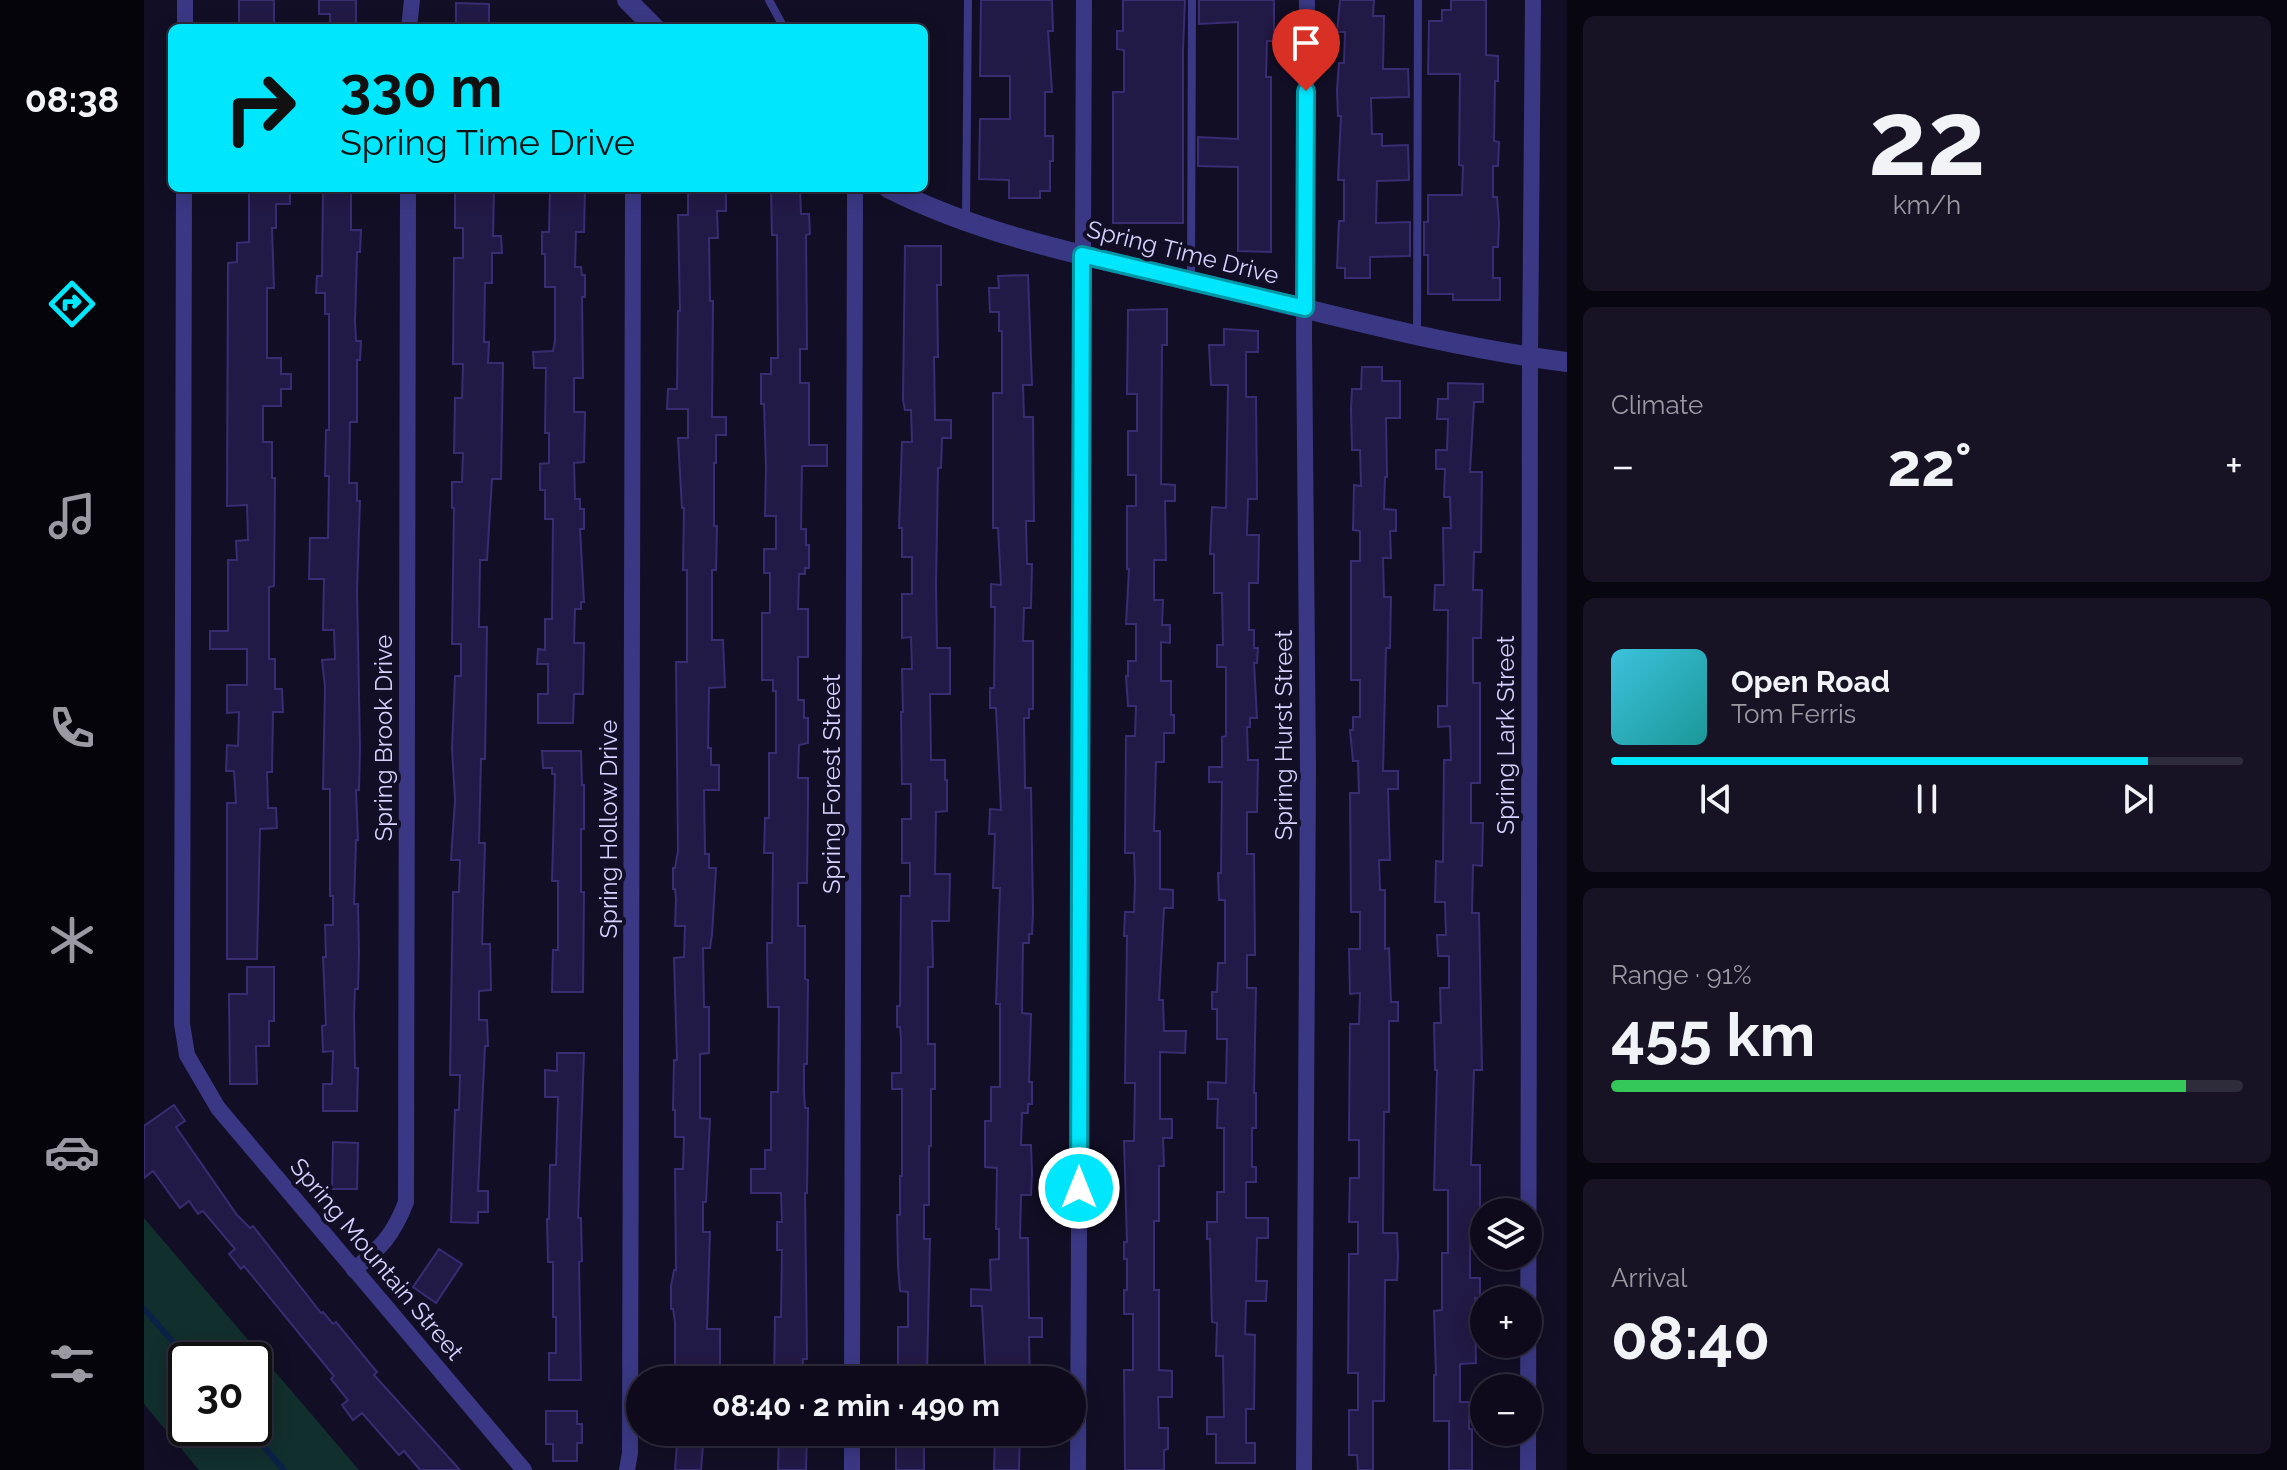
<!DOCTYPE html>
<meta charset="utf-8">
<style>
:root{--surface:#0e0a1c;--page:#171325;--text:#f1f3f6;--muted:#9b9aa3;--line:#2e2b3b;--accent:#00e7fd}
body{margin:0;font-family:Raleway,sans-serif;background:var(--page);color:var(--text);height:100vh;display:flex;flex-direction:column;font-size:30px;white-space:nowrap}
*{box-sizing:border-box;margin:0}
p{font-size:26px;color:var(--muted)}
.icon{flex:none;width:44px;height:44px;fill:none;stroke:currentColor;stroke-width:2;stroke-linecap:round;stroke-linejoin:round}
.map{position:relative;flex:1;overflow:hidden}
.panel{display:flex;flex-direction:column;gap:16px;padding:16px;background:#08060f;width:720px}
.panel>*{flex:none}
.top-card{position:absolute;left:24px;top:24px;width:760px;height:168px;border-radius:12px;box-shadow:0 4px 20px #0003,0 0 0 2px var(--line);background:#00e7fd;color:#111;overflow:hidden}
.controls{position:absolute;left:1326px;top:1198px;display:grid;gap:16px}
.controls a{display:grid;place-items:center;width:72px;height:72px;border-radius:50%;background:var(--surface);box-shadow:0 4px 20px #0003,0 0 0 2px var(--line);font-size:40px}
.speed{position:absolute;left:24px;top:1342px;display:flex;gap:16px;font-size:40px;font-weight:700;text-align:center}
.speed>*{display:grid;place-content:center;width:104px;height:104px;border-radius:50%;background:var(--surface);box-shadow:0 4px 20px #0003,0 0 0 2px var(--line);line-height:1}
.speed .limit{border:4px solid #111;border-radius:12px;background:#fff;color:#111}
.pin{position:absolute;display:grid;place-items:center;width:68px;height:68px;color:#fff;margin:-82px -34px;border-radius:50% 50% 50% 0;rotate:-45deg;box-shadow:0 0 8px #0007}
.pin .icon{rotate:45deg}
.me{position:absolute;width:88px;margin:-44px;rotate:0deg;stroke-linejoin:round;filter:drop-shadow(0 0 6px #0008)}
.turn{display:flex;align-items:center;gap:28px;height:168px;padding:0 40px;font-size:36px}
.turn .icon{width:104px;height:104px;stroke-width:2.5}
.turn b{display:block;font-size:56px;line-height:68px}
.big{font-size:60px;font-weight:700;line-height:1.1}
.panel .card{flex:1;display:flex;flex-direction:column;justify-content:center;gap:12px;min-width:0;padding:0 28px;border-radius:12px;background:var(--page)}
.panel .dial{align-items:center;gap:0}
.dial b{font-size:104px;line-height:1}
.song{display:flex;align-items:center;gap:24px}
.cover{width:96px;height:96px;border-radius:12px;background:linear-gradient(135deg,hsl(190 70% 55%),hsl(180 70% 35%))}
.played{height:8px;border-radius:4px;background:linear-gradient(90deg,var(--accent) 85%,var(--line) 85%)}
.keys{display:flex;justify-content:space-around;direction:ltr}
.heat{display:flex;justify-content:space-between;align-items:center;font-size:44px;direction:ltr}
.charge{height:12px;border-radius:6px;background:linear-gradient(90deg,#34c759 91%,var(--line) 0)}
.trip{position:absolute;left:482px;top:1366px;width:460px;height:80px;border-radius:40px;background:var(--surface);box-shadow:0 4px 20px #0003,0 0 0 2px var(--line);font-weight:700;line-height:80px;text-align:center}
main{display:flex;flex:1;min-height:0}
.dock{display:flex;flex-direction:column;width:144px;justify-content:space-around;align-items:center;background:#06040b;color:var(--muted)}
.dock .icon{width:56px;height:56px}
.dock .selected{color:var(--accent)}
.dock b{font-size:36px;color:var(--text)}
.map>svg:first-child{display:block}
.green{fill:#112f2d;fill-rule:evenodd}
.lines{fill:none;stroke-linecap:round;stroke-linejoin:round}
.stream{stroke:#0b2247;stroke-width:6}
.building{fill:#221a46;stroke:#392c72;stroke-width:2}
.service{stroke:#3a3884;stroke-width:8}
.minor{stroke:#3a3884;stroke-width:16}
.tertiary{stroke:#3a3884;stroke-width:20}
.route-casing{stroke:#0096a4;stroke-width:20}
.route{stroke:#00e7fd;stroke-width:14}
.labels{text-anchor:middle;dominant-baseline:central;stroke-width:8;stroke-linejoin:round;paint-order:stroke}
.street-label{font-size:24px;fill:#d6d2ff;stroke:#120e25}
</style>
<main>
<nav class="dock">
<b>08:38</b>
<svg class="icon selected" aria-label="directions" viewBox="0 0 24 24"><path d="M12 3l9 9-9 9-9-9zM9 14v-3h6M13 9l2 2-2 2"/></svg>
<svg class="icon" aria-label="music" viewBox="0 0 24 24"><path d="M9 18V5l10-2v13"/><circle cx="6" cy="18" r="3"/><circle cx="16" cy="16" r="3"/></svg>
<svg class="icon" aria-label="phone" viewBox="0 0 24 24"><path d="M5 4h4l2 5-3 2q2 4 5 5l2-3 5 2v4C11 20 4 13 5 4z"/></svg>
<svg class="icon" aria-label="climate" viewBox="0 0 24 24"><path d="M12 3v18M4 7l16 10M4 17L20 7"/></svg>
<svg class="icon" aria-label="car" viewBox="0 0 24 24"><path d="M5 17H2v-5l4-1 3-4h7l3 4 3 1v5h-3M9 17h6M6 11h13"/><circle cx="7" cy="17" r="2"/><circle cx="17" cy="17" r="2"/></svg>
<svg class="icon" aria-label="filters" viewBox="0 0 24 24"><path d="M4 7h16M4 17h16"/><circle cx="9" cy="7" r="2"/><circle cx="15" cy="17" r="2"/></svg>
</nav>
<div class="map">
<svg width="1423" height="1470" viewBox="0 0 1423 1470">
<rect width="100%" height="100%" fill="#120e25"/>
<path class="green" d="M 0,1218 L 215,1470 L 55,1470 L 0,1404 ZM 42,1360 L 110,1360 L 110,1428 L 42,1428 Z"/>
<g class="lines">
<g class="stream">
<polyline points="0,1309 45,1360"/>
<polyline points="104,1428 140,1470"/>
</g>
</g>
<g class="building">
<rect x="95" y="0" width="35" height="28"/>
<polygon points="175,0 212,0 212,28 186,28 186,14 175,14"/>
<polygon points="837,0 908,0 909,31 904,31 908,92 901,92 901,136 909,136 909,161 906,161 906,191 896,191 896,198 865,198 865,180 835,179 836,119 866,119 866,76 836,76"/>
<polygon points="979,0 1041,0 1039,50 1039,223 969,223 969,92 980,92 980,50 973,49 973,31 979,31"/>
<polygon points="1055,0 1130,0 1130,41 1123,41 1122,77 1127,77 1127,252 1094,251 1094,167 1054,166 1054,137 1094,139 1094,22 1055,24"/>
<polygon points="1196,0 1230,0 1229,16 1240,16 1239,69 1264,69 1265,97 1227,98 1228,134 1238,134 1238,146 1264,145 1265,180 1233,181 1232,223 1266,222 1266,256 1226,257 1226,278 1201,278 1201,268 1193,268 1195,221 1200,221 1200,180 1194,180 1197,116 1194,116 1193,90 1195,63 1200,63 1201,32 1193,32"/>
<polygon points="1307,0 1342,0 1342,55 1354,56 1354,81 1351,81 1350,141 1355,142 1354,166 1349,166 1349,197 1353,197 1355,223 1354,247 1349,247 1349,278 1356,278 1356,300 1309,300 1309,294 1284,294 1284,255 1280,255 1280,222 1284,222 1284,195 1318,195 1319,166 1315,165 1316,74 1284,74 1285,21 1298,21 1298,10 1307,10"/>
<polygon points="312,3 345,4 345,28 312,28"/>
<polygon points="105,188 146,188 146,204 132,204 132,228 128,228 130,288 123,288 123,358 137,358 137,374 147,374 147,389 137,389 137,406 119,406 119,442 128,442 128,478 131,478 130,586 125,587 125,659 131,659 131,689 138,689 139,712 129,712 128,772 123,772 124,808 132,808 133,828 116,829 113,959 83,959 83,803 92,803 90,771 82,771 83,745 94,746 95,712 83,713 83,685 103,685 103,649 66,649 66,631 84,631 84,560 93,560 92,541 104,540 103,505 83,506 84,263 93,262 93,243 105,242"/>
<polygon points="179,188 207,188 207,230 217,230 216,252 213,252 211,322 212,341 217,341 216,360 213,360 213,422 206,422 205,483 213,483 213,501 216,501 213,589 216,748 215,790 212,790 214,840 212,840 210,904 214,904 215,953 214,989 211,989 210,1014 211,1068 214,1068 213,1111 179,1111 179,1084 188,1084 189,1051 179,1052 178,1026 182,1025 179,957 182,957 181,925 189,925 189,896 186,896 186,789 179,789 181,687 178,660 191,659 190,630 179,630 180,579 165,579 166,538 184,538 185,476 181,476 182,430 185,430 185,314 181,314 181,293 172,293 173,276 178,276"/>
<polygon points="311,188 350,188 349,236 357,236 358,253 348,253 348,283 341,283 340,342 345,342 344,363 359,363 357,479 348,479 343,560 336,560 335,627 343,627 341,759 337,759 335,843 341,843 338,944 346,944 347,990 335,991 335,1020 343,1020 344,1046 341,1046 334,1191 344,1191 344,1212 334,1212 334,1223 307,1222 311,1110 315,1110 316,1075 306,1075 309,892 315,892 316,860 307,860 311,800 308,748 311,676 317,676 317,644 308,644 310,508 308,508 308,482 318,482 319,453 310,453 311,398 318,398 319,364 309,364 310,258 319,258 319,228 311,228"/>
<polygon points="406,188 441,188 440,232 432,232 431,267 437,267 438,275 441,275 441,297 438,297 439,378 430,378 430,412 441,412 440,462 430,463 431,499 436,499 436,509 440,509 440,529 436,529 440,602 437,602 437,609 431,609 430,643 440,643 439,694 430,694 429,723 394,723 394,694 404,694 404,664 393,664 394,649 401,650 401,619 408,619 409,519 401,519 401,490 396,490 396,464 405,463 405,433 401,433 402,368 390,368 389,352 409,351 411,341 411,287 401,287 401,254 398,254 398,232 405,232"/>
<polygon points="656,188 657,214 665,214 666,234 662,235 663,349 656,349 656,383 665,383 665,445 683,445 683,466 658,466 657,529 662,529 662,545 665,545 665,568 661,568 661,574 655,574 654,609 664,609 664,657 654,657 654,700 660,700 660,718 664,718 664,743 655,745 654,778 664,778 664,798 663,883 654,883 654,926 661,926 661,979 664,980 663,1064 660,1064 660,1093 661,1108 664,1108 663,1193 661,1193 663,1359 659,1359 658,1380 630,1380 631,1317 637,1317 638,1250 633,1250 633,1222 638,1222 637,1193 607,1193 607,1169 621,1169 621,1150 627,1150 627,1092 634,1092 635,1007 624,1007 623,943 628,943 629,853 620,853 621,818 625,818 625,753 632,753 632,691 629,691 629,680 618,680 618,613 626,613 626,573 620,573 620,549 632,549 632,516 621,516 622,467 620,404 617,404 617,374 627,374 627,358 634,358 633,235 628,235 627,189"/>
<polygon points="582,192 582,211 573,211 574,238 565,238 566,301 569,301 568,417 582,417 582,435 572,435 572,463 570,463 570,526 573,526 572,570 568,570 568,640 579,640 581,687 565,688 564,748 567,748 567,765 575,765 575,790 560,790 561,854 565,854 565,868 572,868 568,935 566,948 559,948 560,1007 565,1007 565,1053 556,1054 556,1118 566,1119 562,1202 559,1202 559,1232 566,1232 563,1329 576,1329 576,1369 531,1369 531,1322 529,1309 527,1309 527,1286 530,1270 532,1270 531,1169 539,1169 540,1137 531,1137 531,1110 529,1110 530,1060 533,1060 530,958 540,957 541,926 531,926 532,899 531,889 529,889 529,868 531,868 534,851 532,662 543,662 543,570 539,570 540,508 538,508 534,438 544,438 544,409 523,409 524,389 533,389 534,311 536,311 534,215 544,215 544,193"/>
<polygon points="761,246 797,246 797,285 793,285 794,357 790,357 791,420 807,420 807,438 798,438 797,468 794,468 792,585 793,648 806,648 806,694 786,694 787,760 801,760 801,780 803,780 803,811 792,812 791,874 806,874 805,921 788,921 789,967 784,967 784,1044 791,1044 791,1089 787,1089 787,1146 785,1146 785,1205 780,1205 780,1239 786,1239 783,1372 754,1371 754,1327 764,1327 764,1292 756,1291 754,1265 753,1215 756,1215 756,1176 758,1176 758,1089 748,1089 748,1073 757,1073 757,1038 756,1027 753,1027 753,1006 756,1006 757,896 766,896 766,863 758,863 758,819 767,819 767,784 758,784 757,712 759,712 758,669 768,669 767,637 758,638 758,594 768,594 768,557 758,557 758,528 755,528 758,442 768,442 767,410 761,410 759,400"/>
<polygon points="884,275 888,385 879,385 880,417 889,417 890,521 882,521 883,564 888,564 887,608 880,608 879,641 889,641 889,709 885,709 885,718 880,718 881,788 887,788 889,913 888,934 885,934 885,943 879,943 878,1013 887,1014 885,1082 888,1082 888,1104 884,1104 884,1113 878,1113 877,1145 887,1145 888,1174 887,1195 877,1195 876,1238 884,1238 885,1318 898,1318 898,1337 885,1337 886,1380 842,1380 838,1306 827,1306 827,1289 847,1290 846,1260 855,1259 855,1229 852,1229 853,1168 841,1167 841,1121 847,1121 847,1087 856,1087 856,1004 852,1004 856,888 849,888 851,834 845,834 846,809 857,810 852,708 846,708 846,688 850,688 851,607 847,607 847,584 857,585 854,528 849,528 849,393 858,393 858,331 855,331 855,312 846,312 845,288 855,288 854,276"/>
<polygon points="1023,309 1023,345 1018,345 1017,484 1031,485 1031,501 1021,501 1022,560 1010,560 1010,600 1019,600 1018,625 1026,625 1026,643 1017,642 1017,681 1027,681 1027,715 1030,715 1030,733 1020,733 1020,762 1012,762 1010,831 1016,831 1016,889 1029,890 1029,908 1020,908 1015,1000 1019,1000 1020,1031 1042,1031 1041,1053 1016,1052 1016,1119 1028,1119 1028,1138 1019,1138 1020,1166 1015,1166 1015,1221 1010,1221 1010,1290 1015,1290 1015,1370 1028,1371 1028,1397 1014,1397 1015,1428 1024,1428 1024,1449 1020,1450 1020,1470 981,1470 980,1370 989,1370 989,1314 980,1314 980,1290 983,1290 983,1259 980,1259 980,1242 983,1242 980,1141 990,1141 991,1083 981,1083 983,936 980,936 981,912 990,912 991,882 990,853 981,853 982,736 991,736 992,706 984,706 982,676 984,676 984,661 992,661 992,624 982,624 985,569 983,569 983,506 992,506 992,475 984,475 984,431 993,431 993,394 983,394 984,310"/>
<polygon points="1080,329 1114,331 1114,352 1102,352 1102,397 1112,397 1113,499 1104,499 1103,535 1115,535 1114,583 1105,583 1105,630 1110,630 1110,648 1114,648 1113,663 1110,663 1113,718 1106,718 1106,727 1103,727 1104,760 1114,760 1113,812 1103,812 1103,854 1110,854 1111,955 1103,955 1103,988 1112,988 1110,1093 1112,1093 1112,1128 1108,1128 1108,1167 1112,1167 1112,1182 1102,1182 1102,1218 1124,1218 1124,1238 1113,1238 1112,1281 1123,1281 1122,1301 1102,1301 1101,1334 1111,1335 1110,1409 1102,1409 1102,1443 1111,1443 1111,1463 1072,1463 1072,1434 1063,1434 1063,1417 1080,1417 1079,1356 1072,1356 1073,1323 1068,1322 1066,1239 1063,1239 1063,1222 1073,1222 1073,1192 1080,1192 1080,1128 1073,1128 1074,1099 1064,1099 1064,1082 1082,1083 1083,1039 1073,1039 1073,1009 1068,1009 1068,992 1073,992 1074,963 1081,963 1081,900 1075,900 1074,873 1077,873 1078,782 1065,782 1065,767 1078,767 1078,737 1082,736 1082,667 1073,667 1073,645 1079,645 1078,593 1070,593 1070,554 1066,554 1068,507 1082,508 1084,385 1067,385 1065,345 1080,345"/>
<polygon points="1218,367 1238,367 1238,381 1256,381 1256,418 1242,418 1243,477 1241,477 1240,509 1252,510 1252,531 1246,531 1247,558 1239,558 1240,597 1247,597 1246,648 1242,648 1239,771 1254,771 1254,789 1244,789 1246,860 1235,860 1236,890 1241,890 1241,949 1245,948 1247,1002 1254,1002 1254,1021 1245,1021 1245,1112 1240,1112 1239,1233 1253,1233 1254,1256 1253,1280 1241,1280 1240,1401 1229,1401 1229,1470 1214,1470 1213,1455 1205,1455 1205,1410 1214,1410 1214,1373 1204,1373 1205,1254 1214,1254 1214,1222 1205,1222 1206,1178 1215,1178 1215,1140 1205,1140 1206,1024 1215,1024 1216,993 1206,994 1205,949 1216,949 1216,912 1207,912 1206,793 1215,793 1214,761 1209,761 1206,730 1209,730 1209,717 1216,717 1216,680 1207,680 1207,561 1216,561 1216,531 1209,530 1210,485 1217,486 1216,450 1208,450 1207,409 1208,389 1217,389"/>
<polygon points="1304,383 1339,384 1339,402 1330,402 1326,472 1338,472 1337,552 1330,552 1329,590 1338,590 1337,638 1329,638 1329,683 1336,683 1336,783 1327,783 1327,823 1339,823 1338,866 1329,865 1328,913 1335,913 1338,1070 1330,1070 1327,1165 1336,1165 1336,1235 1331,1235 1331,1244 1326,1244 1326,1278 1336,1278 1336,1298 1331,1298 1332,1363 1316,1364 1316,1402 1325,1402 1325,1429 1328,1429 1328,1470 1305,1470 1305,1421 1290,1421 1290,1375 1292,1375 1290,1311 1298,1310 1298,1253 1304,1253 1304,1190 1290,1190 1293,1070 1291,1070 1290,1023 1297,1023 1296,988 1305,988 1305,956 1294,956 1293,935 1302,935 1301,902 1291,902 1292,861 1299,862 1300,760 1307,760 1306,726 1294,727 1294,706 1303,706 1304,610 1290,610 1291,585 1300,585 1299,528 1307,528 1306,497 1300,497 1301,469 1292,469 1292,450 1303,450 1304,419 1293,419 1294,399 1304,399"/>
<polygon points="398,751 437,751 438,785 440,785 440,829 437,829 437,892 440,892 439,992 408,992 409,950 414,950 414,881 408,881 411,774 408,774 408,768 399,768"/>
<polygon points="103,967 130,967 130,1021 125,1021 125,1046 112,1046 113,1084 86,1084 85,994 103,994"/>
<polygon points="413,1053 440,1053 434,1218 437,1218 438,1261 435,1262 437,1380 405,1380 405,1353 412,1353 412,1317 409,1317 409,1262 404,1262 403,1219 405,1219 406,1165 412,1165 414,1097 401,1097 401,1070 413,1071"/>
<polygon points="30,1105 41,1121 32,1127 93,1215 106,1228 109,1226 177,1313 179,1312 189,1324 192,1322 233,1372 230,1375 316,1470 276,1470 260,1451 255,1455 218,1413 209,1420 198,1405 204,1400 187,1379 190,1376 100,1266 97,1269 85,1254 91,1249 59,1211 54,1214 45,1201 36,1208 9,1171 0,1178 0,1126"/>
<polygon points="189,1142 214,1143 213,1189 188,1189"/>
<polygon points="295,1249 318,1264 292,1303 269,1287"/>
<polygon points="402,1411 433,1411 433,1424 438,1424 438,1443 433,1443 433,1461 409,1461 409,1444 402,1444"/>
<polygon points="635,1432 663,1432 662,1470 634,1470"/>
<polygon points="851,1432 876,1432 875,1470 850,1470"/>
<rect x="752" y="1441" width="28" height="29"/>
<polygon points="533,1443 559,1445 557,1470 531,1470"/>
</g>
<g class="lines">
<g class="service">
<polyline points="625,0 640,28"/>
<polyline points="822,220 824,0"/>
<polyline points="1047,280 1048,0"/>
<polyline points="1273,335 1274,0"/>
</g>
<g class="minor">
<polyline points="41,28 41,0"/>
<polyline points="265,28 268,0"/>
<polyline points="40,188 38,1024 43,1055 74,1108 380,1470"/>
<path d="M 210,1270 C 237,1247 249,1236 262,1202 L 264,188"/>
<polyline points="708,1380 711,188"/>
<polyline points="483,1470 486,1453 489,188"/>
<polyline points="708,1470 708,1432"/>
<polyline points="934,1470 940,0"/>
<polyline points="1160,1470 1164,768 1160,336 1163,0"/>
<polyline points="1384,1470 1386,358 1389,0"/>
</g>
<g class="tertiary">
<polyline points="483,0 511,28"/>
<path d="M 744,188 C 845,239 958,259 1068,286 C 1186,314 1303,347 1423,362"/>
</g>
</g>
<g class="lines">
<g class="route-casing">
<polyline id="route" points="935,1188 938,255 1161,308 1162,91"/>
</g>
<use href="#route" class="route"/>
</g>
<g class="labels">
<g class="street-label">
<text transform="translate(1039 252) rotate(14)">Spring Time Drive</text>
<text transform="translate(1139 735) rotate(-90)">Spring Hurst Street</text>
<text transform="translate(1361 735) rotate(-90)">Spring Lark Street</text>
<text transform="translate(239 738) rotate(-90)">Spring Brook Drive</text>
<text transform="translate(687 784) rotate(-90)">Spring Forest Street</text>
<text transform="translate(464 829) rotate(-90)">Spring Hollow Drive</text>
<text transform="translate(233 1259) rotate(50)">Spring Mountain Street</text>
</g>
</g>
</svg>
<div class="controls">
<a><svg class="icon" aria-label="layers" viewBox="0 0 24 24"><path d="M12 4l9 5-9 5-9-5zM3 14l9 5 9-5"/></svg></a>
<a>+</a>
<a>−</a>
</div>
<div class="speed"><div class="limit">30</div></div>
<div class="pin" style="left:1162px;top:91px;background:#d93025"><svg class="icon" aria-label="arrive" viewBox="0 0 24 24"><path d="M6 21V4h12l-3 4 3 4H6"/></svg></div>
<svg class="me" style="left:935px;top:1188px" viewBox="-20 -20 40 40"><circle r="17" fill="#00e7fd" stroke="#fff" stroke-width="3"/><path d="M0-11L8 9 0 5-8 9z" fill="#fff"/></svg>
<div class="trip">08:40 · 2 min · 490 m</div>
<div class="top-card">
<div class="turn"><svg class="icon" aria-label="right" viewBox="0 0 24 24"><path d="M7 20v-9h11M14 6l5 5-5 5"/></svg><div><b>330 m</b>Spring Time Drive</div></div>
</div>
</div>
<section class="panel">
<div class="card dial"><b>22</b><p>km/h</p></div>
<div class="card"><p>Climate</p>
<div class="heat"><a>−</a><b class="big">22°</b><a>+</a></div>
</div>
<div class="card">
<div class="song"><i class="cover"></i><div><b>Open Road</b><p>Tom Ferris</p></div></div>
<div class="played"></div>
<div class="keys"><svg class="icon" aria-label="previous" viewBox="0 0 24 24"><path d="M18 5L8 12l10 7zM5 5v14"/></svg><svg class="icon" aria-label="pause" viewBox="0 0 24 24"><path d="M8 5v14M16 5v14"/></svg><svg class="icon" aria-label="next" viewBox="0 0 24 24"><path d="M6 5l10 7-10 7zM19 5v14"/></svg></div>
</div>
<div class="card"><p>Range · 91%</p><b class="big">455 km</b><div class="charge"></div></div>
<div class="card"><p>Arrival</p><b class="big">08:40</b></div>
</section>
</main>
